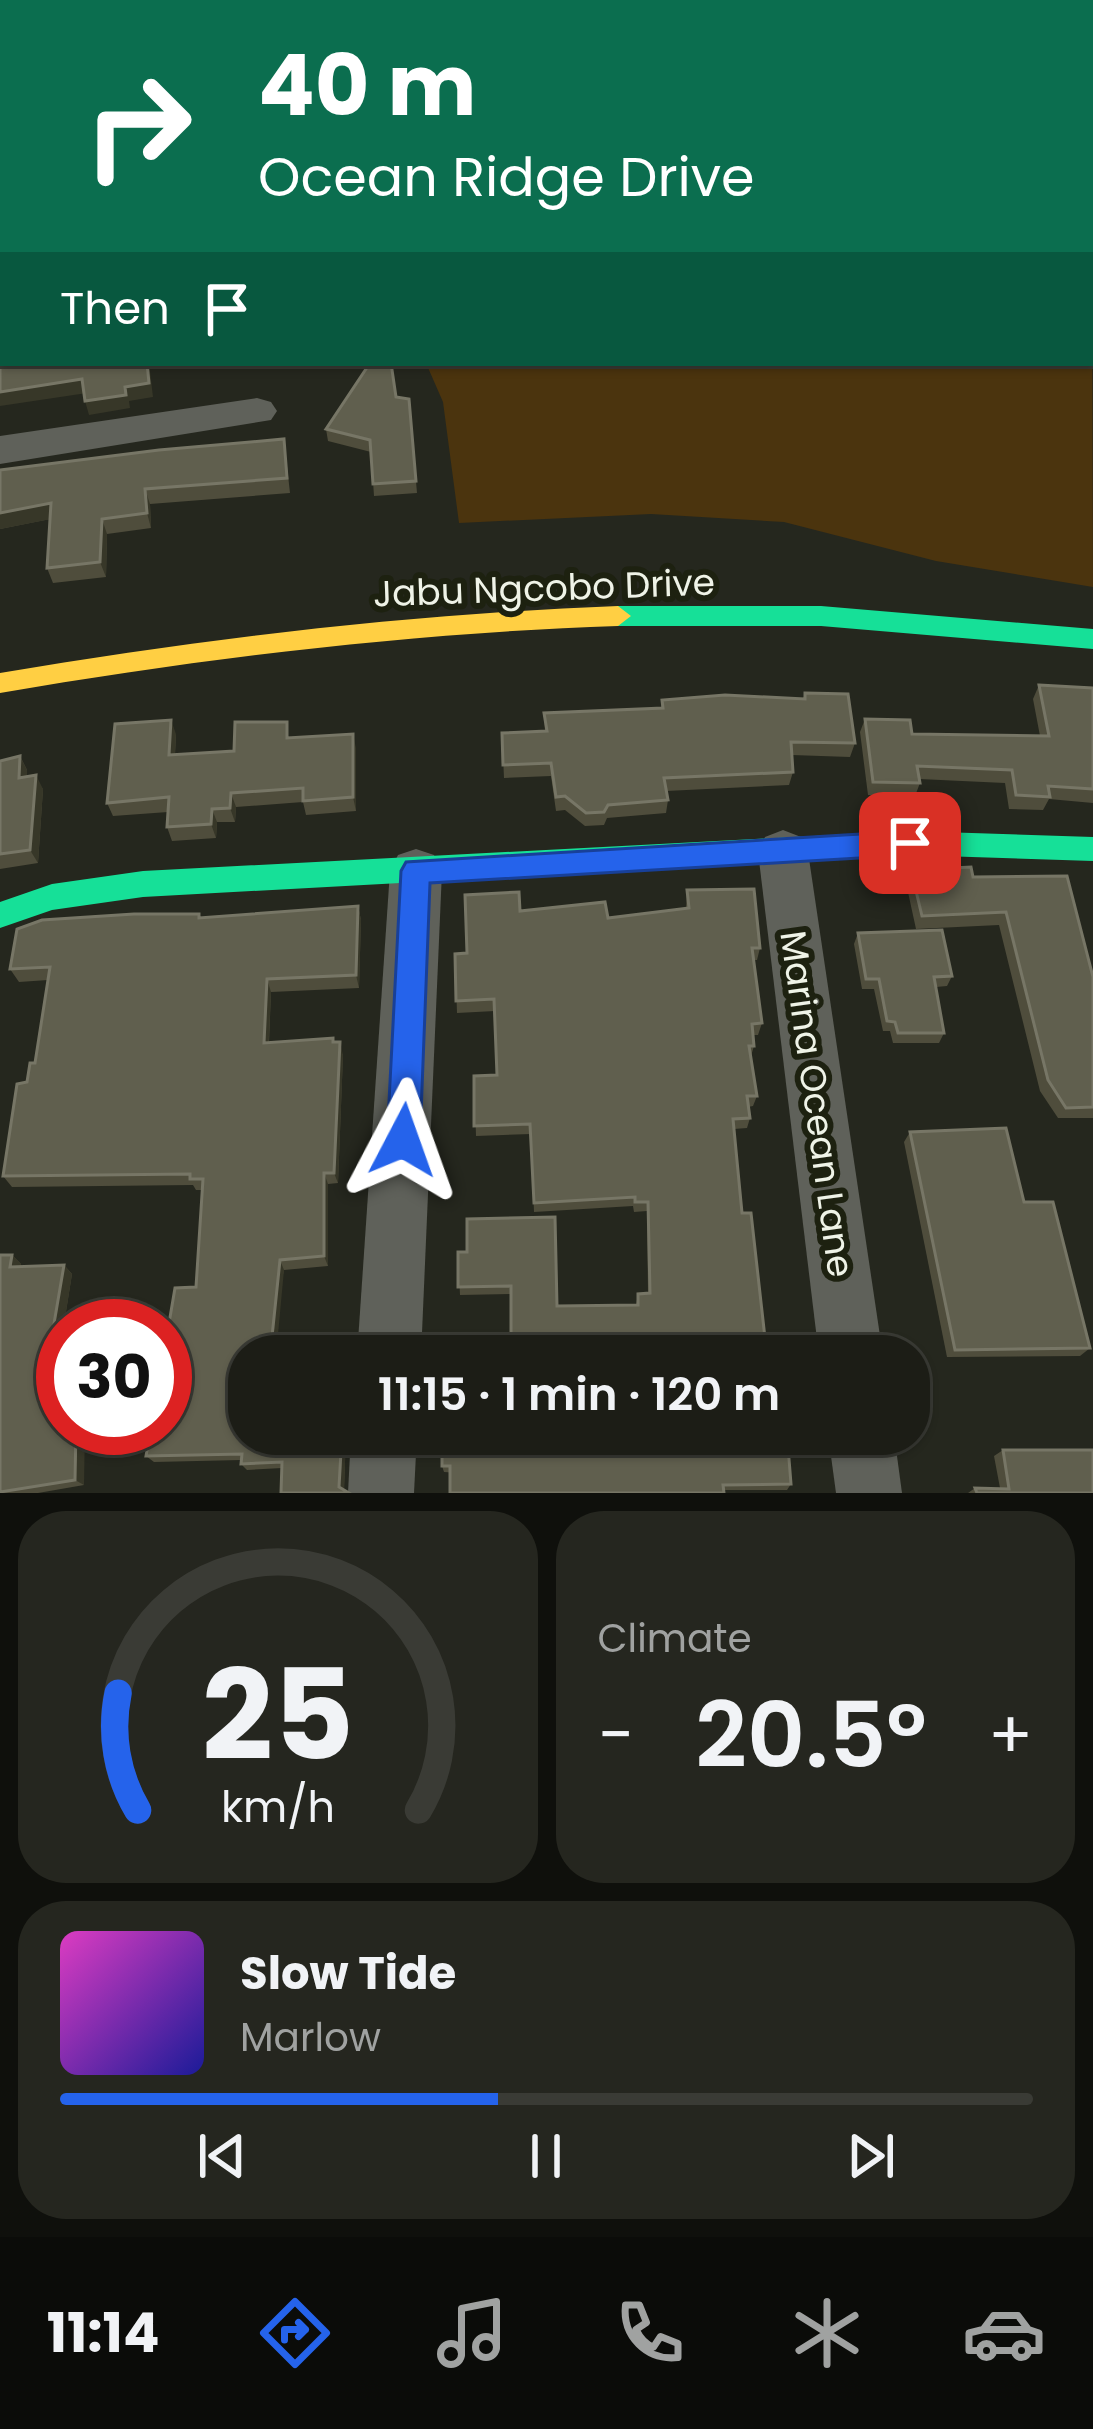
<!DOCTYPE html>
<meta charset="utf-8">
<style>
:root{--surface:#1c1d16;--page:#25261f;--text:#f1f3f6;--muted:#a0a2a1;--line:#3a3b35;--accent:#2563eb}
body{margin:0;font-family:Poppins,sans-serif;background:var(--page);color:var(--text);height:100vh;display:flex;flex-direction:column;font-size:45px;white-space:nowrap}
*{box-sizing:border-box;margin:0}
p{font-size:39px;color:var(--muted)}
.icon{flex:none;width:66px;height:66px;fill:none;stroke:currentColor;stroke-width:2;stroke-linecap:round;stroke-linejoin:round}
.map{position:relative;height:1493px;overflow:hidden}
.side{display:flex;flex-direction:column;gap:18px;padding:18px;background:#0f100c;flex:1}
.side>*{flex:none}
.top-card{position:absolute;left:0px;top:0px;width:1095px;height:366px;box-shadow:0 3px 9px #0004,0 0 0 3px var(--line);background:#0b6e4f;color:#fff;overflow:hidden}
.speed{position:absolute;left:36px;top:1299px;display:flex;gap:24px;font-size:60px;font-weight:700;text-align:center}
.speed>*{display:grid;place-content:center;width:156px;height:156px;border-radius:50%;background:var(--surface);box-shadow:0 3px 9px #0004,0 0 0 3px var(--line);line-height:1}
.speed .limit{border:18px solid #d22;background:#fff;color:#111}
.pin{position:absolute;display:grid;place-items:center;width:102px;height:102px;color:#fff;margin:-51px;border-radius:24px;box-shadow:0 6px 18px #0006}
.me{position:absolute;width:132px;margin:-66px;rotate:4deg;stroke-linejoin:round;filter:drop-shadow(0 0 9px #0008)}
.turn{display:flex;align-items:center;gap:42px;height:252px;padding:0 60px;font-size:54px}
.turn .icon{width:156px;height:156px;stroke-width:2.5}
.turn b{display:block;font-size:84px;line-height:102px}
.then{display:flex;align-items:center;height:114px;padding:0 60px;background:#0003;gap:24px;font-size:45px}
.big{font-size:90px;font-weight:600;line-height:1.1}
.side .widget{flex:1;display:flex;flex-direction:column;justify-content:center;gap:18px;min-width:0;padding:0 42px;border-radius:48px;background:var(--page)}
.side .dial{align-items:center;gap:0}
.dial svg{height:312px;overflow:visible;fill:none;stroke:var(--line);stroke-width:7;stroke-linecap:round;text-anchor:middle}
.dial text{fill:var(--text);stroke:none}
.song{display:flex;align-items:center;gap:36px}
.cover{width:144px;height:144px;border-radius:18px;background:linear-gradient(135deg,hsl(310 70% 55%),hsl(240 70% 35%))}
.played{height:12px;border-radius:6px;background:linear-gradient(90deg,var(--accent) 45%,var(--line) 45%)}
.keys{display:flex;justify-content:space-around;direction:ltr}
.heat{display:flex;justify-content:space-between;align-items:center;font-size:66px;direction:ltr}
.side .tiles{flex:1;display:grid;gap:18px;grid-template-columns:1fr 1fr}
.widget:last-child{grid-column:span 2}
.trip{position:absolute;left:228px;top:1335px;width:702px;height:120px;border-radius:48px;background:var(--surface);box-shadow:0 3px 9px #0004,0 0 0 3px var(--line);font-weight:600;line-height:120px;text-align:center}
.dock{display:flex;height:192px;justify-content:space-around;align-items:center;background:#0b0c09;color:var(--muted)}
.dock .icon{width:84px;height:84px}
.dock .selected{color:var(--accent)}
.dock b{font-size:54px;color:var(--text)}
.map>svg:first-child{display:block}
.green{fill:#4b340e}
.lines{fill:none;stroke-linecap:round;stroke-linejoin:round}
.street{fill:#5f615a;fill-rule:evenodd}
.fast{fill:#16e098;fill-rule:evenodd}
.slow{fill:#ffcf43;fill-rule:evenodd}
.wall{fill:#4f4d3c}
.shaded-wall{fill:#373728}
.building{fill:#605f4e;stroke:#777666;stroke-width:3}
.route{fill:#2563eb;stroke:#184099;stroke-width:3}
.labels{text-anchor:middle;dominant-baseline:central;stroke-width:12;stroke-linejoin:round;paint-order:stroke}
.street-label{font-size:36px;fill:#eff3e7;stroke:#1d2110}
</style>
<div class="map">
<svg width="1093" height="1493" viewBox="0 0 1093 1493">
<rect width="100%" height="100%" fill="#25271e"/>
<polygon class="green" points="1092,258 1093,587 936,561 784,522 651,514 459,523 443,402 426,363 1092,363"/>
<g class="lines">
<g class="street">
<polygon points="19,0 49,0 17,3"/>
<polygon points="658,0 688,0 689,3 659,3"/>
<polygon points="0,56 3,56 0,80"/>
<rect x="0" y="210" width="3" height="20"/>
<rect x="1092" y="215" width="1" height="22"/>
<polygon points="257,398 271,402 277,411 271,420 0,464 0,436"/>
<polygon points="783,830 801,837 808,852 883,1356 819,1356 758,852 765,837"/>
<polygon points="416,849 434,855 442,871 421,1356 357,1356 390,871 398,855"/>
<polygon points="351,1434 417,1434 414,1493 348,1493"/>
<polygon points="828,1434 894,1434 902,1493 836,1493"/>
</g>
<g class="fast">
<polygon points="618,606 821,606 1093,629 1093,649 821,626 618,626 605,616"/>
<polygon points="910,831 1093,837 1093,861 910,855 143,897 52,910 0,928 0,902 52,884 143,871"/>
</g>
<path class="slow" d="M 618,606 L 631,616 L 618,626 C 410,633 205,658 0,693 L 0,673 C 205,638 410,614 618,606 Z"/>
</g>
<g class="wall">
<polygon points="396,397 409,399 417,493 374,496 371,452 328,441 326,429"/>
<polygon points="284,439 290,493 150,504 151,528 107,534 106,577 53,583 47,568 50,519 0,529 0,470"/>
<polygon points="1039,685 1093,688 1093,803 1049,799 1043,810 1009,809 1005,783 919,779 920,783 915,796 868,795 860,732 865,719 912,734 1040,736 1033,699"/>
<polygon points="805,693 855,743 850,757 792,755 793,772 789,785 666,791 668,800 666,813 607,818 604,825 585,826 565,810 556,811 551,776 504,778 502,733 545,732 544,713 661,708 662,700 803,699"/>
<polygon points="176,734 175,755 234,751 290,738 356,748 356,811 306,815 303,802 236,807 235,822 217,822 216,838 172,841 167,827 168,812 113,816 107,803"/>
<polygon points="20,756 27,770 27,776 43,789 38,863 0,869 0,761"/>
<polygon points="911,870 973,877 1093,977 1093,1118 1058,1118 1040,1091 999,925 916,929 906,883"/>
<polygon points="754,889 760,948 757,960 754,960 762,1023 758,1035 753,1035 754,1046 751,1056 757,1096 753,1106 748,1107 750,1118 747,1128 734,1129 742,1213 751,1213 767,1356 511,1356 511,1294 460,1295 458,1252 467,1252 467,1219 555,1217 557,1306 636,1305 638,1294 648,1294 647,1211 634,1212 633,1206 534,1212 531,1134 476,1136 474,1076 497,1075 495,1011 457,1013 455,954 467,953 465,895 519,892 520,911 605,902 608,918 686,908 687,890"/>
<polygon points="358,906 361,920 359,988 271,992 269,1043 334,1042 343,1055 338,1183 328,1184 328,1266 284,1270 249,1434 346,1434 344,1489 282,1468 247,1470 241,1464 241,1460 154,1462 146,1456 196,1287 203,1190 196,1190 193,1185 12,1187 3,1176 27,1082 35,1063 48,980 19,982 10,969 201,918"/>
<polygon points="858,933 952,976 947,986 936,987 944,1033 939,1043 893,1043 890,1031 883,1031 874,989 862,989 854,944"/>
<polygon points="910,1132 1024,1202 1090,1348 1080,1356 947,1357 904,1142"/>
<polygon points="12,1255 21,1264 21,1267 64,1265 72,1274 52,1398 84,1485 38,1493 0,1493"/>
<polygon points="1003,1450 1093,1493 968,1493 975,1488 1000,1488 994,1456"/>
<polygon points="442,1466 791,1484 787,1490 724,1490 444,1472"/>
</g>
<g class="shaded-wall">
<polygon points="147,363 149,363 153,397 129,401 130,408 89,415 85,401 125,387"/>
<polygon points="82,379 87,393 0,406 0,392"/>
<polygon points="145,489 150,504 151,528 147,513"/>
<polygon points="51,503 56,518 0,529 0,513"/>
<polygon points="102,519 107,534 106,577 100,562"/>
<polygon points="171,720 176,734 174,769 169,755"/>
<polygon points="353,734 356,748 356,811 353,797"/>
<polygon points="20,756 27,770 27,791 19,778"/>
<polygon points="36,775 43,789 38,863 30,850"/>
<polygon points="231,793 236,807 235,822 230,808"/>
<polygon points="212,809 217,822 216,838 211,824"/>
<polygon points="358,906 361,920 359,988 356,975"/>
<polygon points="267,979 271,992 268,1056 264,1043"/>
<polygon points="340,1042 343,1055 338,1183 334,1173"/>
<polygon points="324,1173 328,1184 328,1266 324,1256"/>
<polygon points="12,1255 21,1264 19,1276 10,1267"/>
<polygon points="280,1260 284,1270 276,1356 270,1356"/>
<polygon points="64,1265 72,1274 51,1407 41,1400"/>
<polygon points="76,1428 85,1428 84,1485 75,1480"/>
<polygon points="342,1434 346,1434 344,1493 339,1487"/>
</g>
<g class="building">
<polygon points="66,0 608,0 613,3 534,3 530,0 530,3 65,3"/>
<polygon points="0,258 3,258 3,363 147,363 149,383 125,387 126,395 85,401 82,379 0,392"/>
<polygon points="370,363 391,363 396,397 409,399 416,481 373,484 370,440 326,429"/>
<polygon points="284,439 287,478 145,489 147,513 102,519 100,562 47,568 51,503 0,513 0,470 159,450"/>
<polygon points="1039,685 1093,688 1093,789 1048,786 1050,797 1016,795 1012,770 917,766 920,783 873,782 865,719 910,720 912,734 1049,736"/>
<polygon points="805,693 848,694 855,743 791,742 793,772 664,778 668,800 608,805 604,812 586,813 565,796 556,797 551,763 503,765 502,733 547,731 544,713 663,708 662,700 725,695 805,699"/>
<polygon points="171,720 169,755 234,751 235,722 287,722 287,738 353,734 353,797 303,801 303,788 231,793 230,808 212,809 211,824 167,827 169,797 107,803 115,724"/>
<polygon points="20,756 19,778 36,775 30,850 0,854 0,761"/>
<polygon points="971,867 973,877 1067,876 1093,977 1093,1107 1066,1108 1048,1080 1006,912 922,916 911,870"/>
<polygon points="754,889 760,948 752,948 762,1023 752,1024 754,1046 749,1046 757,1096 747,1096 750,1118 733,1119 742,1213 751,1213 767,1356 511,1356 511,1286 458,1287 458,1252 467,1252 467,1219 555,1217 557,1306 638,1305 638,1294 650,1293 648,1202 635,1202 635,1197 534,1203 530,1124 474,1126 474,1076 497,1075 494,999 456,1001 455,954 467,953 465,895 519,892 520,911 605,902 608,918 689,908 687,890"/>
<polygon points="358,906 356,975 267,979 264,1043 333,1038 333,1042 340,1042 334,1173 324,1173 324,1256 280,1260 270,1356 249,1356 249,1434 342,1434 339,1487 349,1493 281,1493 282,1462 241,1464 242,1454 146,1456 151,1428 165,1428 165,1347 175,1288 196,1287 203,1179 190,1179 190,1174 3,1176 17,1084 27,1082 30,1063 35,1063 50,967 10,969 17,929 42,920 134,914 199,914 199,918"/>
<polygon points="942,930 952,976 934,977 944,1033 898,1033 895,1022 887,1021 879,979 866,979 858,933"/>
<polygon points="1006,1128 1024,1202 1053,1202 1090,1348 955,1350 910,1132"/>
<polygon points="0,1255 12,1255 10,1267 64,1265 41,1400 63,1397 63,1428 76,1428 75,1480 0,1492"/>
<polygon points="442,1434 787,1434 791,1484 723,1485 724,1493 450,1493 450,1466 442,1466"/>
<polygon points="1003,1450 1093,1450 1093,1493 977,1493 975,1488 1009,1489"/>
</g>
<polygon class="route" points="910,831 920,834 924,843 920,851 910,855 430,883 420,1140 415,1151 403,1156 392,1151 387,1140 401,871 406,862"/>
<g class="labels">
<g class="street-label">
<text transform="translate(544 588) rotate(-2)">Jabu Ngcobo Drive</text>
<text transform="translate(817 1104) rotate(82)">Marina Ocean Lane</text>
</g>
</g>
</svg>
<div class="speed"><div class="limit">30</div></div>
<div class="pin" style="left:910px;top:843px;background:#d93025"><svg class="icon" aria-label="arrive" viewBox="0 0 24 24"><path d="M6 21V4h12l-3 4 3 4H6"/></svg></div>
<svg class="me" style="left:403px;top:1140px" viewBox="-20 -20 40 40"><path d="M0-17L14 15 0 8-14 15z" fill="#2563eb" stroke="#fff" stroke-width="4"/></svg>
<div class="trip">11:15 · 1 min · 120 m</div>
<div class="top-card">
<div class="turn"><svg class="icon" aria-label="right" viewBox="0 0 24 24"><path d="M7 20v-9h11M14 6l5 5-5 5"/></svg><div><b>40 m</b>Ocean Ridge Drive</div></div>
<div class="then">Then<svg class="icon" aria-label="arrive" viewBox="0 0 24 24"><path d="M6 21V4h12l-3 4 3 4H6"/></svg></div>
</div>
</div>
<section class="side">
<div class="tiles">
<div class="widget dial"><svg viewBox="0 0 100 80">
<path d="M14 69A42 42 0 1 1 86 69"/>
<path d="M14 69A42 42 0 0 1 9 39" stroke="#2563eb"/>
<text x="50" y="56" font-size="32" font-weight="700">25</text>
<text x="50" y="72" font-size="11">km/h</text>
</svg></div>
<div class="widget"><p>Climate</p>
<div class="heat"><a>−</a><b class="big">20.5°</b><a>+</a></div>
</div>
<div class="widget">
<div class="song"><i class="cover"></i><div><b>Slow Tide</b><p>Marlow</p></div></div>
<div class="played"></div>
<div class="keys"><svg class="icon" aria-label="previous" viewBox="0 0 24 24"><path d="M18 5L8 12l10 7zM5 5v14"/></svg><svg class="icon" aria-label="pause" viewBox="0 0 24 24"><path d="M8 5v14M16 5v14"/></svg><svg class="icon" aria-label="next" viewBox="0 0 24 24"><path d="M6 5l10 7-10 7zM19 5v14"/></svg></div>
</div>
</div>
</section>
<nav class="dock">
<b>11:14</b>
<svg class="icon selected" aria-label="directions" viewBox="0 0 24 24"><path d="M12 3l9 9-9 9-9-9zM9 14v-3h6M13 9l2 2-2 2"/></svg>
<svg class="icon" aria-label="music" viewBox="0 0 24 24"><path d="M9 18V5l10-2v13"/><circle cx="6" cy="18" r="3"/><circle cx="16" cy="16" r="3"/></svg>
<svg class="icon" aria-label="phone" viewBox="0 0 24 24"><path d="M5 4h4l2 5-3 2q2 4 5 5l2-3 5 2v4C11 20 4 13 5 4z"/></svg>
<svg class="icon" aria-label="climate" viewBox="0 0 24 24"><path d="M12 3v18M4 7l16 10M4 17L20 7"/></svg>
<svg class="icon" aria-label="car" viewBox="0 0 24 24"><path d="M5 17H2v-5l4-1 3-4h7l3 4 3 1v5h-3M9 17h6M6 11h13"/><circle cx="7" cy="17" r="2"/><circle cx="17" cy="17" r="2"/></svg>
</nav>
